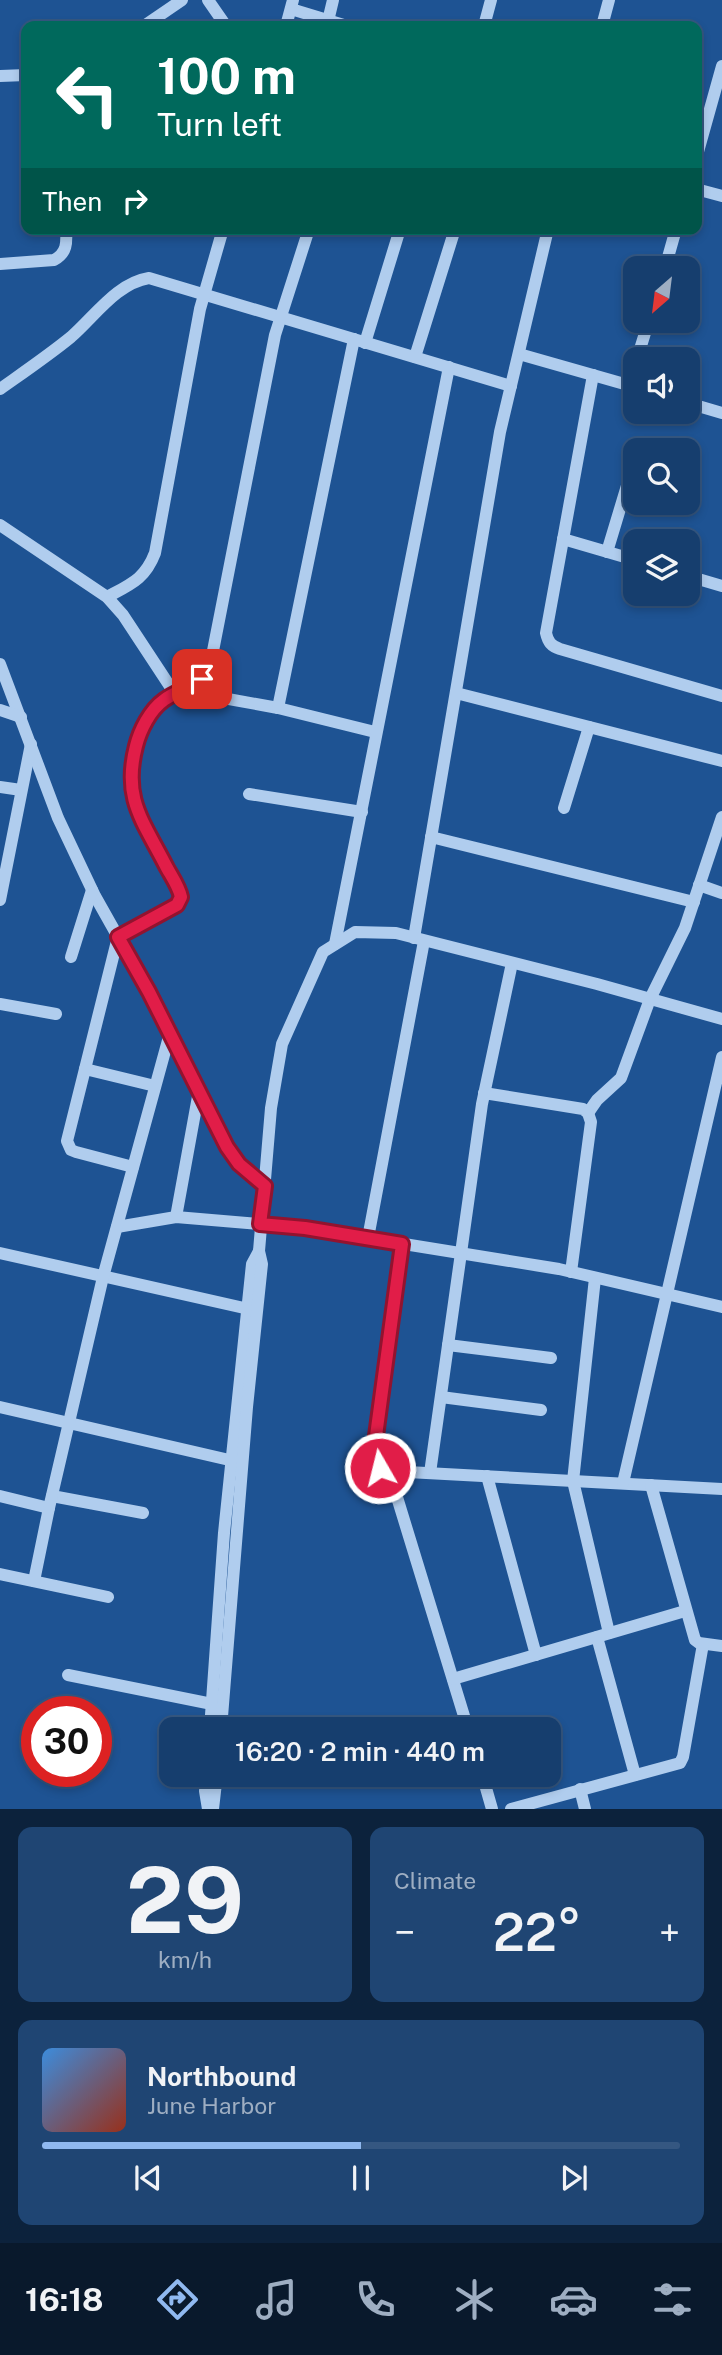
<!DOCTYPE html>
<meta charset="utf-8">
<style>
:root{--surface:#163e6e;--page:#1f4573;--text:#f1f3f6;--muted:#9eaec2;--line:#355781;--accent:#90b9f0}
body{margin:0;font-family:"Public Sans",sans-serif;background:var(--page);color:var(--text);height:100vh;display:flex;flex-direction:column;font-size:26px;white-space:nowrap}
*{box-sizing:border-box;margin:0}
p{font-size:23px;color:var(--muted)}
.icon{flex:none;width:38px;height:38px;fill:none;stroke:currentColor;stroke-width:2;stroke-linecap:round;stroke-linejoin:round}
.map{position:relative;height:1809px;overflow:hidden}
.details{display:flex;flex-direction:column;gap:18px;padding:18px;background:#0c223c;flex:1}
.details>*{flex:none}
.banner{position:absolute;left:21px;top:21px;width:681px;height:214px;border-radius:14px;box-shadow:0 4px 10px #0003,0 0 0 2px var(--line);background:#00695c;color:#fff;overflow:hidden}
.needle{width:46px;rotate:208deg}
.tools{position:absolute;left:623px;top:256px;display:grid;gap:14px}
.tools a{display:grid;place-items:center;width:77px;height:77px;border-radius:14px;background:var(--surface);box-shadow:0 4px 10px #0003,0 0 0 2px var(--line);font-size:35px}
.speed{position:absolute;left:21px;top:1696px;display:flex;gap:14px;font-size:35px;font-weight:700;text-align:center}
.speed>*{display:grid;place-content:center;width:91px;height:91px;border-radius:50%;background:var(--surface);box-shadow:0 4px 10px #0003,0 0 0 2px var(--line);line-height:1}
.speed .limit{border:10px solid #d22;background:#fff;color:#111}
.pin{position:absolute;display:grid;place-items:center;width:60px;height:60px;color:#fff;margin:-30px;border-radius:14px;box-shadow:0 4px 10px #0006}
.me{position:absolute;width:77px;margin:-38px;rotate:352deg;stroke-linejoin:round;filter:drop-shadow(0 0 5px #0008)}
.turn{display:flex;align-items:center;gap:24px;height:147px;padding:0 21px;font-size:32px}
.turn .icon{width:91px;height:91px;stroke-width:2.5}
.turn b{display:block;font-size:49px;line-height:60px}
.then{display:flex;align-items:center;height:66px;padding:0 21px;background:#0003;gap:14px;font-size:26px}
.big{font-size:52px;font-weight:600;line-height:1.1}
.details .card{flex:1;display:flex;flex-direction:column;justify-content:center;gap:10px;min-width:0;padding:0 24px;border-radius:14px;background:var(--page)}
.details .dial{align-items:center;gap:0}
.dial b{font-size:91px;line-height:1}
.song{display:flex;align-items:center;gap:21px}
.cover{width:84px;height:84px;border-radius:10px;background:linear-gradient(135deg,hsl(210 70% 55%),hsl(10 70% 35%))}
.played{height:7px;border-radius:4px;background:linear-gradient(90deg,var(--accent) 50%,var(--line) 50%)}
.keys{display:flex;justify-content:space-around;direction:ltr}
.heat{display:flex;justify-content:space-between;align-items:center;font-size:38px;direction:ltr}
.details .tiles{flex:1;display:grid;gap:18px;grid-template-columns:1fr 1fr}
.card:last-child{grid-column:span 2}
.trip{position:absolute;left:159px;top:1717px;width:402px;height:70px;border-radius:14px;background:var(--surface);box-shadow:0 4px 10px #0003,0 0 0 2px var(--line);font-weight:600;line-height:70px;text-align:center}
.tabs{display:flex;height:112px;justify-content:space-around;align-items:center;background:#09192c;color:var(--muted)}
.tabs .icon{width:49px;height:49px}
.tabs .current{color:var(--accent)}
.tabs b{font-size:32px;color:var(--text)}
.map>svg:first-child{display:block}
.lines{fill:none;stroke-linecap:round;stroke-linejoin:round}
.minor{stroke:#b0cdee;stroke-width:12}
.route-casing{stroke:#92132f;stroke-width:18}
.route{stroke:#e11d48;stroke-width:12}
</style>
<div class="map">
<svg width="722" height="1809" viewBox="0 0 722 1809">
<rect width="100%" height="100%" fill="#1e5393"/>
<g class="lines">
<g class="minor">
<polyline points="208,0 226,26"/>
<polyline points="291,9 347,26"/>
<polyline points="328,21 333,0"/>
<polyline points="144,26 182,0"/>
<polyline points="286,26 293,0"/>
<polyline points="484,26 491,0"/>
<polyline points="602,26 609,0"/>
<polyline points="0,76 26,75"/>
<polyline points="696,159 722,66"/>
<polyline points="696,189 722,196"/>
<path d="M 0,264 L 54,260 C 67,253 67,243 66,229"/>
<polyline points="665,268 676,229"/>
<polyline points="365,343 400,229"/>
<polyline points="519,354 635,387"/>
<polyline points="415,357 455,229"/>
<polyline points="637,359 649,320"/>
<path d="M 593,375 L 546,633 C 548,642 551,646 560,649 L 722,696"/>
<polyline points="629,386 635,366"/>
<path d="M 0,389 C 24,372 49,355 71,337 C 95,316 117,283 149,278 L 511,386"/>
<polyline points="688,403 722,413"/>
<polyline points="0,525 107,597 123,615 175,694"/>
<polyline points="563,539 635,560"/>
<polyline points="607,552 629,479"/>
<polyline points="688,576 722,586"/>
<path d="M 107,597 C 131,584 145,579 155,553 L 200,309 L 223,229"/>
<polyline points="0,664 58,818 95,896 149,992 227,1147 239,1164 265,1186"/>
<polyline points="184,691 278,708 375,732"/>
<polyline points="456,693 722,761"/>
<polyline points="278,708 354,339"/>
<polyline points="0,710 21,717"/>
<polyline points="0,787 21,790"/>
<polyline points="249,794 362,812"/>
<polyline points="564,808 589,727"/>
<polyline points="431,837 694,902"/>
<polyline points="699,885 722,893"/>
<polyline points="0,900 31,744"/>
<polyline points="414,938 500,432 548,229"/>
<polyline points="335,944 449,367"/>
<polyline points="71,957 92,890"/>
<polyline points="0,1004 56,1014"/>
<polyline points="85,1069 155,1086"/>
<polyline points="484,1093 583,1109 588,1113 591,1122 571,1272"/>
<polyline points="588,1113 597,1100 621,1078 650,999 685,928 722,817"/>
<path d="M 133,1167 L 76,1152 L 71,1150 L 67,1141 L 118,937 L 177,905 L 181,897 C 178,885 171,874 165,863 C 155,844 142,825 135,805 C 124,779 133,739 149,717 C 168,689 198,695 211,661 L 275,335 L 309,229"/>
<polyline points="176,1217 199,1091"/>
<polyline points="117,1227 176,1217 305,1228 559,1269 722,1307"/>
<polyline points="368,1238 424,941"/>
<polyline points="402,1244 373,1458 380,1468 389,1471 722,1489"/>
<polyline points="0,1253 253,1310"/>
<polyline points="595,1278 573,1481 609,1633"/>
<polyline points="448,1345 551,1358"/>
<polyline points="441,1397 541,1410"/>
<polyline points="0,1407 238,1462"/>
<polyline points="389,1471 468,1729"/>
<polyline points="430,1473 482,1104 512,963"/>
<polyline points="487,1476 536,1655"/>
<polyline points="623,1483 722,1057"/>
<polyline points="651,1485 695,1640 699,1643 722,1646"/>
<polyline points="0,1496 49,1508"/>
<polyline points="52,1496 143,1513"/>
<polyline points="0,1574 108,1597"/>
<polyline points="34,1581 49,1508 103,1277 170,1033"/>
<polyline points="597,1637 635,1775"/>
<polyline points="68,1675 212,1704"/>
<polyline points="453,1679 685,1611"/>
<polyline points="210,1729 224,1533 252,1264 259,1251"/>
<polyline points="221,1729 247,1407 262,1264 259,1251 271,1108 282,1044 323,952 355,932 396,933 597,984 722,1019"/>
<polyline points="207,1774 205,1791 208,1809"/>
<polyline points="482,1774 492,1809"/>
<polyline points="580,1789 585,1809"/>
<polyline points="213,1809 217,1774"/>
<polyline points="511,1809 680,1763 683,1757 703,1644"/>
</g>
</g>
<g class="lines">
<g class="route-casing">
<path id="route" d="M 202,679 C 190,687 175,692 164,700 C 150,710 140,730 136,746 C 122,800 144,822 167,868 C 172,877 179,887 181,897 L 177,905 L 118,937 L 149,992 L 227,1147 L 239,1164 L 265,1186 L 260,1224 L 305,1228 L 402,1244 L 373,1458 L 380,1468"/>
</g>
<use href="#route" class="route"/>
</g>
</svg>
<div class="tools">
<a><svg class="needle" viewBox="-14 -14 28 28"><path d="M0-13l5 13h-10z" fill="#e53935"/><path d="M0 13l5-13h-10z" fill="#9eaec2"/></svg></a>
<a><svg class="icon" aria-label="sound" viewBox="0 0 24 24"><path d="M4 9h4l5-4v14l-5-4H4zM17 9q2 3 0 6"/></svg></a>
<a><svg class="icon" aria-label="search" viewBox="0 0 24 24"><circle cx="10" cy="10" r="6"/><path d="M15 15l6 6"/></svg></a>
<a><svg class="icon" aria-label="layers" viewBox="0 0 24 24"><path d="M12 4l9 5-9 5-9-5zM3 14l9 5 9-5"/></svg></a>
</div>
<div class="speed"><div class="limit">30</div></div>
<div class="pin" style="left:202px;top:679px;background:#d93025"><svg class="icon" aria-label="arrive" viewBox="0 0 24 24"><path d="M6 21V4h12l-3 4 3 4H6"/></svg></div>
<svg class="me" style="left:380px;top:1468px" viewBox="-20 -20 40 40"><circle r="17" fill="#e11d48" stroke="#fff" stroke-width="3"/><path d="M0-11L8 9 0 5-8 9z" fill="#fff"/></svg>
<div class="trip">16:20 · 2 min · 440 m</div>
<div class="banner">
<div class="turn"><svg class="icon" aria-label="left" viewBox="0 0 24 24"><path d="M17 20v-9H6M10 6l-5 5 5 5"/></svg><div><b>100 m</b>Turn left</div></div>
<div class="then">Then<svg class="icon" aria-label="right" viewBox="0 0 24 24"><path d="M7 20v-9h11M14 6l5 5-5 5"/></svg></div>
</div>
</div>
<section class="details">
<div class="tiles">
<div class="card dial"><b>29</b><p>km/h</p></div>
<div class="card"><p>Climate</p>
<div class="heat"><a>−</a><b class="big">22°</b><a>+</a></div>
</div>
<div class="card">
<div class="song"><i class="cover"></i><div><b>Northbound</b><p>June Harbor</p></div></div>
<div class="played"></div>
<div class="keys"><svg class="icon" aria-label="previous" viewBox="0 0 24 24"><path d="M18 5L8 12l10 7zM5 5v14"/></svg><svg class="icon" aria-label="pause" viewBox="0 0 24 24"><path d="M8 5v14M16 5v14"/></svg><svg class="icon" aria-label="next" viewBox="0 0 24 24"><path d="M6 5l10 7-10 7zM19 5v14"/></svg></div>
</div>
</div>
</section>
<nav class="tabs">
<b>16:18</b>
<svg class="icon current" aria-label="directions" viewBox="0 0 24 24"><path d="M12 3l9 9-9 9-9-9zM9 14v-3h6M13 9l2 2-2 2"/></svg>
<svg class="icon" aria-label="music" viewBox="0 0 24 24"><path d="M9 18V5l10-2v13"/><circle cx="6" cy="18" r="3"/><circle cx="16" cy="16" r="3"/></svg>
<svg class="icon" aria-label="phone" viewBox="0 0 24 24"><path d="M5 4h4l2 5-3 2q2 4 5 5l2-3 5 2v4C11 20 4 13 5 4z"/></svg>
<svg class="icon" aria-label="climate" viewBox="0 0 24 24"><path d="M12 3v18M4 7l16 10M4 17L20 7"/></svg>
<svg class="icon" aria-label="car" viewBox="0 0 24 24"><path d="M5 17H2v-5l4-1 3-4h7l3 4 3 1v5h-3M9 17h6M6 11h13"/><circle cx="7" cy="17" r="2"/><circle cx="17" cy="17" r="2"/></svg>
<svg class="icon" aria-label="filters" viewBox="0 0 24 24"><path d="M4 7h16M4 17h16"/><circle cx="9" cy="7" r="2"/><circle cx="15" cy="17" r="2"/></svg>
</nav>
